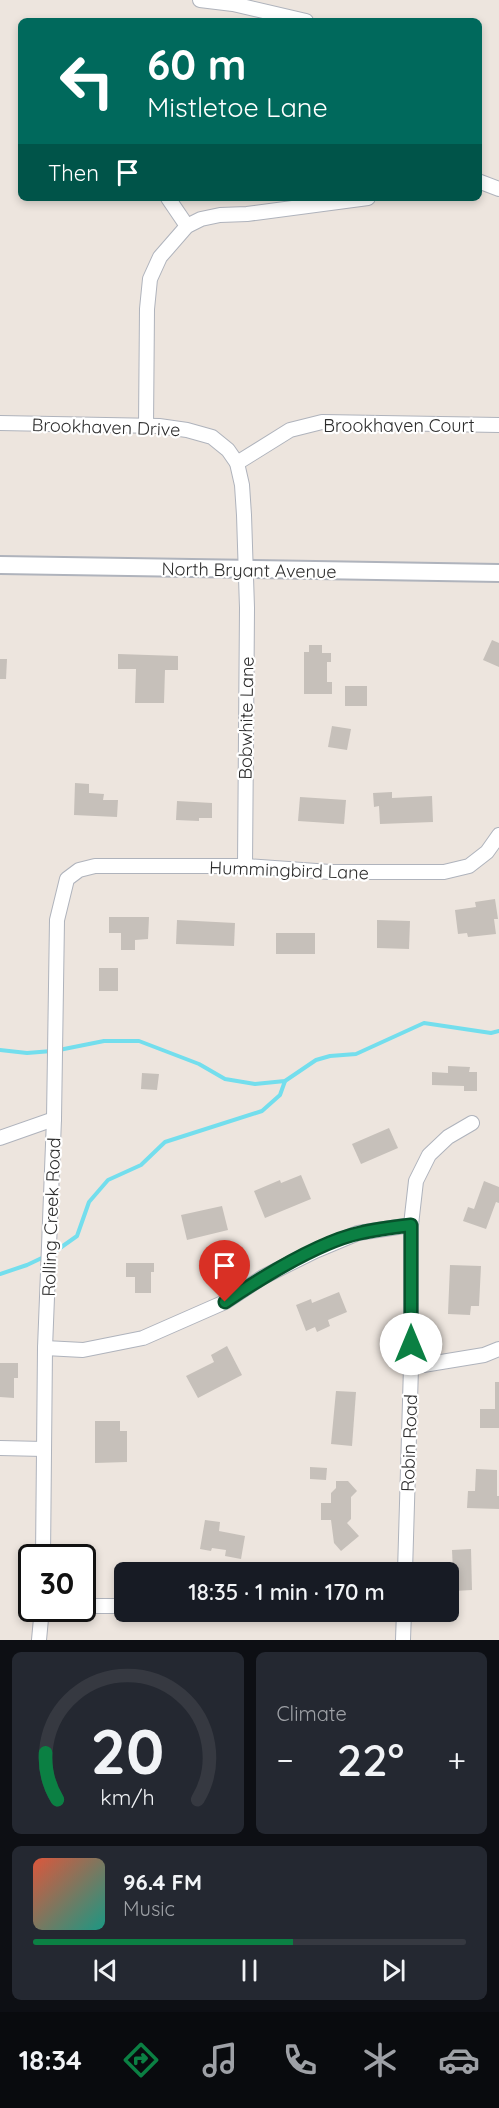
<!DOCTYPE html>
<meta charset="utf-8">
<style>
:root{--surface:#171b24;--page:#242831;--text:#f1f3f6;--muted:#9ea1a6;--line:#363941;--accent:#0b8043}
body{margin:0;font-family:Quicksand,sans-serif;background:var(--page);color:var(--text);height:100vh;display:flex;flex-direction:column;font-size:22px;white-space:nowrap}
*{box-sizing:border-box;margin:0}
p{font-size:20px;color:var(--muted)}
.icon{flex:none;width:33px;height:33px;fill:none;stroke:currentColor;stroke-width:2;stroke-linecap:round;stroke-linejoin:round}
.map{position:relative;height:1640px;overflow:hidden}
.side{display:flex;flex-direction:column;gap:12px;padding:12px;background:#0d0f14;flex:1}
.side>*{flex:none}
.banner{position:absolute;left:18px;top:18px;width:464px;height:183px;border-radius:9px;box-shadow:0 3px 9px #0003;background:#00695c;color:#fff;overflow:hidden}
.speed{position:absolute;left:18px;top:1544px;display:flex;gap:12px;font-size:30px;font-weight:700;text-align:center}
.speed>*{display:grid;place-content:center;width:78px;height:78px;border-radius:50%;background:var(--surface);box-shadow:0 3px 9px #0003;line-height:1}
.speed .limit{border:3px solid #111;border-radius:9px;background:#fff;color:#111}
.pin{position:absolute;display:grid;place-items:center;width:51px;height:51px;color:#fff;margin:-62px -26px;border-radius:50% 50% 50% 0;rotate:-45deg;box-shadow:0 0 6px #0007}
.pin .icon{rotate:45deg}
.me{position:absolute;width:66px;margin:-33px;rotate:0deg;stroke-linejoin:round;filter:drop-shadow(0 0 4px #0008)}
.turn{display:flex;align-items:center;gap:21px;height:126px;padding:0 30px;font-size:27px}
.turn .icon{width:78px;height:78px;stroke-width:2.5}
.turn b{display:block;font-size:42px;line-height:51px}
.then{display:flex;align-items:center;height:57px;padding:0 30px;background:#0003;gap:12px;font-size:22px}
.big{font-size:45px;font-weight:600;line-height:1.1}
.side .card{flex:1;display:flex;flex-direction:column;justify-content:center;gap:9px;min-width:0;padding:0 21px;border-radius:9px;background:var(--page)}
.side .dial{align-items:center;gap:0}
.dial svg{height:156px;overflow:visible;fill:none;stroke:var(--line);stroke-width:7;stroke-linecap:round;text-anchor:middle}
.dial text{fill:var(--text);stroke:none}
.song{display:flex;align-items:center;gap:18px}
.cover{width:72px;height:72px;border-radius:9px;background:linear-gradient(135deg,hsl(10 70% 55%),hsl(170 70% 35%))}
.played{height:6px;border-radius:3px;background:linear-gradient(90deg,var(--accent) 60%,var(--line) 60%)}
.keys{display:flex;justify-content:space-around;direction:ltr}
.heat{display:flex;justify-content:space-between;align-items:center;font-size:33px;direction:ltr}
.side .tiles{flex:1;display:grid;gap:12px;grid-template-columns:1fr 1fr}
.card:last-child{grid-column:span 2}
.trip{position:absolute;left:114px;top:1562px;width:345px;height:60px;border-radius:9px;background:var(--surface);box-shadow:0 3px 9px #0003;font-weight:600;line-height:60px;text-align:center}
.tabs{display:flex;height:96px;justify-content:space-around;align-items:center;background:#090b0e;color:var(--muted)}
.tabs .icon{width:42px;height:42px}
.tabs .current{color:var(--accent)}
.tabs b{font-size:27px;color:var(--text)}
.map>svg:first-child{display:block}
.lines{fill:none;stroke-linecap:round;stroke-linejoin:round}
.stream{stroke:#73deed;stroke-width:4}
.building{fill:#c6c0ba}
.minor-casing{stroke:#afb3bc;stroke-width:16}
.tertiary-casing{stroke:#afb3bc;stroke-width:20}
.minor{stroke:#fff;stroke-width:14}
.tertiary{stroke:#fff;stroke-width:16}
.route-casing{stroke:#07532c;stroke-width:15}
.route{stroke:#0b8043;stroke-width:10}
.labels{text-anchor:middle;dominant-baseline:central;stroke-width:4.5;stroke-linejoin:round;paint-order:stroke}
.street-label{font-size:18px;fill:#2c2c2c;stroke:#fff}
</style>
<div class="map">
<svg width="499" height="1640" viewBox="0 0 499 1640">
<rect width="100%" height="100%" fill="#ede5de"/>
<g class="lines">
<g class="stream">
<polyline points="0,1050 27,1053 52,1051"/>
<polyline points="59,1050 104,1041 139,1041 199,1064 225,1079 255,1084 285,1081 316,1060 330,1056 356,1054 424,1023 491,1033 499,1031"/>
<polyline points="53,1253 77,1236 89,1202 108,1180 141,1165 165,1142 262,1111 280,1095 285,1081"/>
<polyline points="0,1274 27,1265 46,1256"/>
</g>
</g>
<g class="building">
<polygon points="492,640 499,643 499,667 483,660"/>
<polygon points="309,645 322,645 322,653 331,653 331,662 327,662 327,682 332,682 332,694 304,694 304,652 309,652"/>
<polygon points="118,654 178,656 178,670 165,670 164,703 135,703 136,669 118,669"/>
<polygon points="0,659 7,659 6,679 0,679"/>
<rect x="345" y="686" width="22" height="20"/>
<polygon points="332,726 351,729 347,750 328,747"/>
<polygon points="75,783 89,784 89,793 104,794 103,800 118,800 117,817 74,815"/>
<polygon points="392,792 392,798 432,796 433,822 380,824 379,806 374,807 373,793"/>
<polygon points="300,797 346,800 344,824 298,821"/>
<polygon points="177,801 212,803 212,818 199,818 199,821 176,820"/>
<polygon points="495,899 498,919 494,919 496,934 468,937 467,933 458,934 455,910 476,907 475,902"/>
<polygon points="109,917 149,917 148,939 135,940 135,950 121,950 121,933 109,933"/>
<polygon points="177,920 235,923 234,946 176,944"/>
<polygon points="377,920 410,921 409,949 377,948"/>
<rect x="276" y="933" width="39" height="21"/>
<rect x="99" y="968" width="19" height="23"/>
<polygon points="448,1066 470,1067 469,1072 477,1072 477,1091 464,1091 464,1086 432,1085 432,1072 448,1073"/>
<polygon points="142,1073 159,1074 157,1090 141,1089"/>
<polygon points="389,1128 398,1148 361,1164 352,1144"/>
<polygon points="301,1175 311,1199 265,1218 254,1191 280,1180 281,1183"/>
<polygon points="484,1181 499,1187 499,1203 496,1202 486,1229 463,1221 468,1207 474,1209"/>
<polygon points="222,1206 228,1230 187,1240 181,1215"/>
<polygon points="126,1263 154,1263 154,1272 151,1272 151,1293 135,1293 135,1277 126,1277"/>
<polygon points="450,1265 481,1266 479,1306 471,1306 470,1315 448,1314"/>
<polygon points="339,1292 347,1312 328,1320 330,1326 317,1332 315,1327 306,1331 296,1305 311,1299 312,1303"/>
<polygon points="227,1346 242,1375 198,1398 186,1376 214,1362 211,1355"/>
<polygon points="0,1363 18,1363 18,1378 14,1378 14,1398 0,1397"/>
<polygon points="495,1382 499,1382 499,1428 480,1428 480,1409 495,1409"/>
<polygon points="336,1391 356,1392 352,1446 331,1444"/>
<polygon points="95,1421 120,1421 120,1431 127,1431 127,1462 95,1463"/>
<polygon points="310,1467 327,1468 326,1480 310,1479"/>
<polygon points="476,1469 497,1470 497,1496 499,1496 499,1509 467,1508 468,1491 475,1491"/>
<polygon points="336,1481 348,1481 357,1491 351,1497 351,1519 347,1523 359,1536 341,1551 334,1543 331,1520 321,1520 321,1503 331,1503 331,1493 336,1488"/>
<polygon points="205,1520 220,1522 219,1531 245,1536 241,1559 225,1556 226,1550 212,1548 211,1551 200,1549"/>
<polygon points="471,1549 472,1590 454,1591 452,1550"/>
</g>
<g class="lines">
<g class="minor-casing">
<g id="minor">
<polyline points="200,0 233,4 306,21"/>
<polyline points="478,181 499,189"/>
<polyline points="168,198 187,226"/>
<polyline points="0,423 159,426 187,430 212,437 228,450 237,463 242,485 244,515 247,608 245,866"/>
<polyline points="146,426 147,309 150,279 160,257 187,226 201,219 220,215 247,214 368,198"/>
<polyline points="237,463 290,430 322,422 499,425"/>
<polyline points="0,1138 54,1119"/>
<polyline points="45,1348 83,1350 143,1338 225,1302 263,1277 315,1251 358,1233 411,1225"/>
<polyline points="411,1367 484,1355 499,1349"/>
<polyline points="0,1448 44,1449"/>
<polyline points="43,1557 45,1348 54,1119 57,920 67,879 79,870 95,866 245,866 330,872 444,872 469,866 487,852 499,835"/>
<polyline points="405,1572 411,1367 411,1225 416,1181 429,1155 448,1137 472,1123"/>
<polyline points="82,1606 124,1606"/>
<polyline points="39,1640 42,1608"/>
<polyline points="403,1640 404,1611"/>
</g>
</g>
<g class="tertiary-casing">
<polyline id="tertiary" points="0,565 499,573"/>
</g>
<use href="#minor" class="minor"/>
<use href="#tertiary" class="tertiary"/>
</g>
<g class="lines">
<g class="route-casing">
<path id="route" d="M 225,1302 C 261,1278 318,1242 360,1233 C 377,1229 394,1227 411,1225 L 411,1344"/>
</g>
<use href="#route" class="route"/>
</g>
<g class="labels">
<g class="street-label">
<text x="399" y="425">Brookhaven Court</text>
<text transform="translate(106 427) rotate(2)">Brookhaven Drive</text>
<text transform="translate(249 570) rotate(1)">North Bryant Avenue</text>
<text transform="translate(246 718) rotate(-89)">Bobwhite Lane</text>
<text transform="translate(289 870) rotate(2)">Hummingbird Lane</text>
<text transform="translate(51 1217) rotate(-88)">Rolling Creek Road</text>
<text transform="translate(409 1443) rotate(-88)">Robin Road</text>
</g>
</g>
</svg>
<div class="speed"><div class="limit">30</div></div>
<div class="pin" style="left:225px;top:1302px;background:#d93025"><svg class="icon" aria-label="arrive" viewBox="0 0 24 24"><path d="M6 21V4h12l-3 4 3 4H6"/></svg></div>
<svg class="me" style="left:411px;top:1344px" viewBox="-20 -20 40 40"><circle r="19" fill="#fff"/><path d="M0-13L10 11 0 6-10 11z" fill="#0b8043"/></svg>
<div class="trip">18:35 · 1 min · 170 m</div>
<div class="banner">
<div class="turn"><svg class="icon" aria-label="left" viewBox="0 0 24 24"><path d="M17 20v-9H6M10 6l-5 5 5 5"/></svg><div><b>60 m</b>Mistletoe Lane</div></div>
<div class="then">Then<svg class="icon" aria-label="arrive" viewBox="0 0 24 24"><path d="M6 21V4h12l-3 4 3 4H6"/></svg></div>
</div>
</div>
<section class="side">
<div class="tiles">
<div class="card dial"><svg viewBox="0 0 100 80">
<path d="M14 69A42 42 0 1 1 86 69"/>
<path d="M14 69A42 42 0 0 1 8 45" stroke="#0b8043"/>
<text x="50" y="56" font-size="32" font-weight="700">20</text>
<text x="50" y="72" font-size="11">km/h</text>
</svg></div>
<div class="card"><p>Climate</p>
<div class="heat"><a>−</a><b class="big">22°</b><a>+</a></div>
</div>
<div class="card">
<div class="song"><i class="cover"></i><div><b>96.4 FM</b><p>Music</p></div></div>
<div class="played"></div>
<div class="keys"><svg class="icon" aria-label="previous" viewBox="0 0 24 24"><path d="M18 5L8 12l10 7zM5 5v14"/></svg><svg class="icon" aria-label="pause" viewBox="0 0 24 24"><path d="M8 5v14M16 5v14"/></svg><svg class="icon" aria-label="next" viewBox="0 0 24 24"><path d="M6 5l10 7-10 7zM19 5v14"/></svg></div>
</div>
</div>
</section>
<nav class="tabs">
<b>18:34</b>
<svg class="icon current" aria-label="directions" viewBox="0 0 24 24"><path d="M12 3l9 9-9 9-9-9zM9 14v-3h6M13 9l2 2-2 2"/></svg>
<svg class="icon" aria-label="music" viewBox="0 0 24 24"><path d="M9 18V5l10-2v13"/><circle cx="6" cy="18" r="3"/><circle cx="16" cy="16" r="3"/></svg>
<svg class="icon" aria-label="phone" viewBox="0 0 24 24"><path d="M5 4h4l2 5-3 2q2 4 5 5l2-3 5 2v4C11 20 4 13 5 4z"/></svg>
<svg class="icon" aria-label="climate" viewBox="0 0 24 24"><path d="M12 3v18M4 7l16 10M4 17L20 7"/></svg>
<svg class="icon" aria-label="car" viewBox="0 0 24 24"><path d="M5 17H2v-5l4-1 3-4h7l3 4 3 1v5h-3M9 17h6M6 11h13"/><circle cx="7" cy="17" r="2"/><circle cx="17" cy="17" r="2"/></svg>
</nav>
